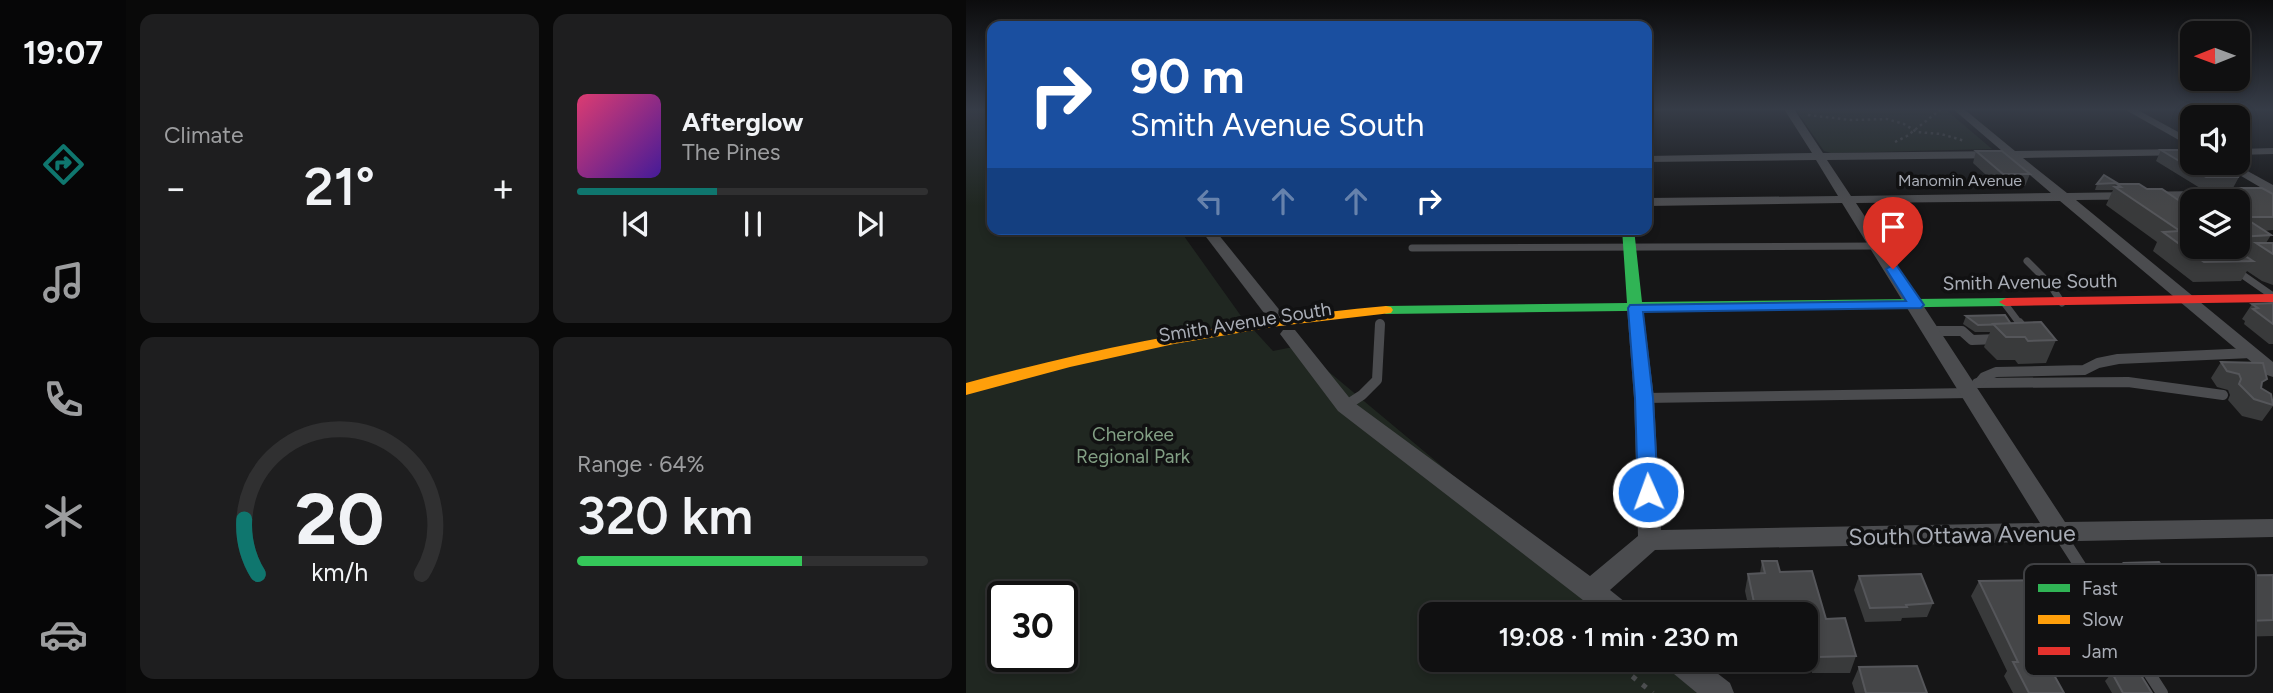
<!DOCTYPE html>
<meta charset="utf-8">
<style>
:root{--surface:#101011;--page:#1e1e1f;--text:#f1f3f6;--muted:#9c9d9f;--line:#303031;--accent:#0f766e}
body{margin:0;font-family:Figtree,sans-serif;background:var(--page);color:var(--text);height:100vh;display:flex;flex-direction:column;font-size:26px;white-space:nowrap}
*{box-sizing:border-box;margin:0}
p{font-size:23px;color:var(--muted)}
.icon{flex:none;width:38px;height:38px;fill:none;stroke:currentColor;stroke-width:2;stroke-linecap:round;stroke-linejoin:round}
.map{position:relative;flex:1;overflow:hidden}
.panel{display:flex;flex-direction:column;gap:14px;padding:14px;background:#090909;width:840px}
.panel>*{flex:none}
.guide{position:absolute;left:21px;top:21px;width:665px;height:214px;border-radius:14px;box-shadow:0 4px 10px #0003,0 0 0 2px var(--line);background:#1a4fa0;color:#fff;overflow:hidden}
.needle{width:46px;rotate:269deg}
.fabs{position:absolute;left:1214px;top:21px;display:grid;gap:14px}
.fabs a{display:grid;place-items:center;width:70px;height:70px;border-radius:14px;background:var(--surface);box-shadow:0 4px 10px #0003,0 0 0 2px var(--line);font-size:35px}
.speed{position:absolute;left:21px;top:581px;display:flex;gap:14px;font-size:35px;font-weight:700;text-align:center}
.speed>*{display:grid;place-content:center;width:91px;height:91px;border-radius:50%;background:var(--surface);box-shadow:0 4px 10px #0003,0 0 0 2px var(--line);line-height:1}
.speed .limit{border:4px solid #111;border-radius:10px;background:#fff;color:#111}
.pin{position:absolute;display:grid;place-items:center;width:60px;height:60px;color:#fff;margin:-72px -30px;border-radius:50% 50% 50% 0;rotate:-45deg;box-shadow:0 0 7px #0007}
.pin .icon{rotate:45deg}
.me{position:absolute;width:77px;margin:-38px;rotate:358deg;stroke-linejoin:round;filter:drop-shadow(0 0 5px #0008)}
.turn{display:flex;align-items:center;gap:24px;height:147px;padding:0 28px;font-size:32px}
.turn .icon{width:91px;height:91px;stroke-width:2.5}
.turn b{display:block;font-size:49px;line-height:60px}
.lanes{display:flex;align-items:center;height:66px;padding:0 28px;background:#0003;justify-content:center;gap:35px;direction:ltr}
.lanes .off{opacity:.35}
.big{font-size:52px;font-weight:600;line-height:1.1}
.panel .tile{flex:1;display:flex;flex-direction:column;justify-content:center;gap:10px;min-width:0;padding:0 24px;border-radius:14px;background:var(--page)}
.panel .dial{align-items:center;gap:0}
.dial svg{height:182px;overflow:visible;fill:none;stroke:var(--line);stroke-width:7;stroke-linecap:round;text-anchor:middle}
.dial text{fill:var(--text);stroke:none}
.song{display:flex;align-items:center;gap:21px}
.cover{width:84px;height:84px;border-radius:10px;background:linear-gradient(135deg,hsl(340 70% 55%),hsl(260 70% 35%))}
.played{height:7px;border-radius:4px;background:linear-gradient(90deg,var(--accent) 40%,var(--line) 40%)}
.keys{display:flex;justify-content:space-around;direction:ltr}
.heat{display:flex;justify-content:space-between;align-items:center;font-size:38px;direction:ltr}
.charge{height:10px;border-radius:5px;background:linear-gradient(90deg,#34c759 64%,var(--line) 0)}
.panel .tiles{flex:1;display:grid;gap:14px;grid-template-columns:repeat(2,1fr)}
.trip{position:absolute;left:453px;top:602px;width:399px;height:70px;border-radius:14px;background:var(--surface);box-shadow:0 4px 10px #0003,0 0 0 2px var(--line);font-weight:600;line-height:70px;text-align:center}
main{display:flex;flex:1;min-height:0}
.tab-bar{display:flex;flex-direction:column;width:126px;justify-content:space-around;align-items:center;background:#060607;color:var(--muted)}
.tab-bar .icon{width:49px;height:49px}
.tab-bar .active{color:var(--accent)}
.tab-bar b{font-size:32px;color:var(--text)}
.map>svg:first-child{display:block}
.green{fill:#202721;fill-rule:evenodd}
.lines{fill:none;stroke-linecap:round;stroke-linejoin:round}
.path-far1{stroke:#4c4e50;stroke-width:2.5;stroke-dasharray:2.5 3.5;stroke-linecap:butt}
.path{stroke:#4c4e50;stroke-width:5;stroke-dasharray:5 8;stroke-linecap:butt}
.lane-far2{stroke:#4b4c4f;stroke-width:7}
.lane-far1{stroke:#4b4c4f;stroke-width:10}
.lane{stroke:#4b4c4f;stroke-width:12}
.street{fill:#4b4c4f;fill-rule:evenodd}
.fast{fill:#30b455;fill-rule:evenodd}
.slow{fill:#ff9f0a;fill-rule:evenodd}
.jam{fill:#e5322d;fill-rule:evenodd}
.wall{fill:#393a3b}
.shaded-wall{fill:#262627}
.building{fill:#454648;stroke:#55565a;stroke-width:2}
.route{fill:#1a73e8;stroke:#114b97;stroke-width:2}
.labels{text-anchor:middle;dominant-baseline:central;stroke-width:7;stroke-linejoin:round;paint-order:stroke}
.far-street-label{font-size:16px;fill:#a9adb6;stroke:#111112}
.street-label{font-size:19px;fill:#a9adb6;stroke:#111112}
.park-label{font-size:19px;fill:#829f84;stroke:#111112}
.near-street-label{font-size:23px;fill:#a9adb6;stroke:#111112}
.key{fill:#111112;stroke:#3f4043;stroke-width:2}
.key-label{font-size:19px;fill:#a9adb6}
</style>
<main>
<nav class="tab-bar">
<b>19:07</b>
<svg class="icon active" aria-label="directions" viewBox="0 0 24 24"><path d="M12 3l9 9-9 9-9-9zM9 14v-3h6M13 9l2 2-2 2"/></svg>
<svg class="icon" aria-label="music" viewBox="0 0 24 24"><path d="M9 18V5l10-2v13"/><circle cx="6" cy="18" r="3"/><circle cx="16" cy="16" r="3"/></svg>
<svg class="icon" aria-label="phone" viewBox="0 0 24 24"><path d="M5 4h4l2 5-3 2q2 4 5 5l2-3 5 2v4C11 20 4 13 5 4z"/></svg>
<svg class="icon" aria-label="climate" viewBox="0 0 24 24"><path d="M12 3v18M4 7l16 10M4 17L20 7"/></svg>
<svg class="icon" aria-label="car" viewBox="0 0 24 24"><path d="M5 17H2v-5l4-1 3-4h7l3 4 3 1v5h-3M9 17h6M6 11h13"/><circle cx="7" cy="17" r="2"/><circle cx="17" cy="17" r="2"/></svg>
</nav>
<section class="panel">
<div class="tiles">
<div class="tile"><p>Climate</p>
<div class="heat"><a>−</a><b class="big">21°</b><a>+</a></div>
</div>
<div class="tile">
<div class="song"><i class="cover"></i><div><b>Afterglow</b><p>The Pines</p></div></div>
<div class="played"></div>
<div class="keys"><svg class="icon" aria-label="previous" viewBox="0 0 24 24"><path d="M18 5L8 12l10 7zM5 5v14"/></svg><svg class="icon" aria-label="pause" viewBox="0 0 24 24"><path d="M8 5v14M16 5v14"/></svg><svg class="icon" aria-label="next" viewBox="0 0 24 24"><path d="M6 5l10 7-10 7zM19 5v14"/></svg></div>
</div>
<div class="tile dial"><svg viewBox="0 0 100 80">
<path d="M14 69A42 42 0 1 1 86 69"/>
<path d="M14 69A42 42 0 0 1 8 45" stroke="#0f766e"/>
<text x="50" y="56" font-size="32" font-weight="700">20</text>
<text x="50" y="72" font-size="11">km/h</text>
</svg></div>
<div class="tile"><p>Range · 64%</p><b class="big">320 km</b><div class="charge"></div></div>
</div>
</section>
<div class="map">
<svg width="1307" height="693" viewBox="0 0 1307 693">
<rect width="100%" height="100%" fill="#161617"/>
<g class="green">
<path d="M 0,109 L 26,109 L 26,229 L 213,229 L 275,316 L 307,351 L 332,346 L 653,614 L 466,614 L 466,660 L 709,660 L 749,693 L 0,693 ZM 37,597 L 96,597 L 96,656 L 37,656 Z"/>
<polygon points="979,109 1026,149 865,153 858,151 830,110"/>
</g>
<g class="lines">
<g class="path-far1">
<polyline points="842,115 885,120 921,119 938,124 951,132 975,134 999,141"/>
<polyline points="929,142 941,136 975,109"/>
</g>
<polyline class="path" points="646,660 687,693"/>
<g class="lane-far2">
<polyline points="446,248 911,246"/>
<polyline points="1061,261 1083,283 1096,303"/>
<polyline points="1268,269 1307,296"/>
<polyline points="1039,304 1054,324"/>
</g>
<g class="lane-far1">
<polyline points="1053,323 1061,333"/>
<polyline points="967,331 996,331 1006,340 1032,339"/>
<polyline points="1011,383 1162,382 1257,395"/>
<polyline points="1013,383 1018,377 1030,372 1118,370 1132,363 1152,359 1285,353"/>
<polyline points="678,398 1005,393"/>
<polyline points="379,406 396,395 411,380 414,324"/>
</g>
<polyline class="lane" points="1093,533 1196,693"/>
<g class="street">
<path d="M 818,109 L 828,109 L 857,153 L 1036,151 L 987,109 L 998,109 L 1049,151 L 1227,149 L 1227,155 L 1057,158 L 1101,193 L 1299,190 L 1253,163 L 1267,163 L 1307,185 L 1307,198 L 1110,200 L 1307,362 L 1307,377 L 1301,375 L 1094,201 L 890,203 L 1099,522 L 1307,519 L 1307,537 L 689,550 L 644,590 L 664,606 L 668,614 L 635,614 L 372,411 L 314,334 L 317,330 L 329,330 L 386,401 L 624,576 L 672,536 L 668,398 L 661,308 L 669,303 L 677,308 L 688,398 L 695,530 L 1074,523 L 876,203 L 681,206 L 681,198 L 872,196 L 850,160 L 681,162 L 681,156 L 846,153 ZM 1044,158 L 1085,193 L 885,196 L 861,160 Z"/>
<polygon points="1158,109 1170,109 1227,140 1227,148"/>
<polygon points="1307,148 1307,154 1272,155 1272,149"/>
<polygon points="234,229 248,229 320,318 322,322 320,326 308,326"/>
<polygon points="698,660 734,660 764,683 768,693 731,693 702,669"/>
</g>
<polygon class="fast" points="656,229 668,229 676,302 1040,298 1047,302 1040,306 420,314 413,310 420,306 661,303"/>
<path class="slow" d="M 420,306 L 425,307 L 427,310 L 425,313 L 313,326 L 208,344 L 104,367 L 0,395 L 0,383 C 138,346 277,319 420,306 Z"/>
<polygon class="jam" points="1307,294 1307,302 1040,306 1033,302 1040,298"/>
</g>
<g class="wall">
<polygon points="1195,150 1261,166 1260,169 1273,177 1267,188 1234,188 1190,161"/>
<polygon points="1010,151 1064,174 1059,186 1033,187 1007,163"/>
<polygon points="1151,183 1149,187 1151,184 1173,184 1227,247 1272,247 1272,201 1243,201 1246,197 1257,196 1261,188 1307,194 1307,230 1298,231 1305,235 1300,243 1307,243 1307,285 1296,281 1281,271 1275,281 1227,282 1187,251 1191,242 1140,205 1147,190 1129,190 1131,184"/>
<polygon points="1307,303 1307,344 1303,344 1278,324 1279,321 1276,319 1286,304"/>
<polygon points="1000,316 1045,323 1090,340 1080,363 1052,364 1049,360 1031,360 1018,347 1024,332 1009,332 997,324"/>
<polygon points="1255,362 1295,386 1295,388 1307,402 1307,406 1296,421 1276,416 1262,400 1264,395 1262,390 1251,387 1245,378"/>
<polygon points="796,561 814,572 860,619 890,656 884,673 846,673 840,647 840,614 784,614 779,591 782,574 794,573"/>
<polygon points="1158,563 1237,619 1223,636 1185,637 1146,580"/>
<polygon points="1074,574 1152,629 1141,643 1088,645 1079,659 1098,693 1047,693 1038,676 1041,671 1005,596 1013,581 1070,580"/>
<polygon points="1307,575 1307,636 1267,637 1232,593 1246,576"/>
<polygon points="893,576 967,603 961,617 936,618 935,621 899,622 888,590"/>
<polygon points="893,667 961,693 889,693 886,683"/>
<polygon points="1146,673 1186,693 1146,693 1139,681"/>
</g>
<polygon class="shaded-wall" points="0,109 15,109 17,118 0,121"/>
<g class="building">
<polygon points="1195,150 1227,150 1227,163 1257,163 1261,166 1253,166 1273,177 1240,177"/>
<polygon points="1010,151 1036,151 1064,174 1037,174"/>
<polygon points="1138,175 1151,183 1131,184"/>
<polygon points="1151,184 1173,184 1181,189 1196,189 1227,210 1227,247 1265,247 1287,261 1238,262 1197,232 1214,231 1149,187 1155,187"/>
<polygon points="1261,188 1296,188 1307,194 1307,217 1281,217 1272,212 1272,201 1254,201 1246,197 1273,196"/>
<polygon points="1282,220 1305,235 1272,237 1272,221"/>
<polygon points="1290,243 1307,243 1307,254"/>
<polygon points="1307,303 1307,324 1287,309 1292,308 1286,304"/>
<polygon points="1039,315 1045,324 1012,325 1000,316"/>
<polygon points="1075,322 1090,340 1062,341 1059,337 1040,337 1027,324"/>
<polygon points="1255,362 1297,363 1301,379 1296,382 1295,388 1305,394 1307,405 1288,399 1273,384 1275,379 1273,374 1261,371"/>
<polygon points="796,561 811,561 814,572 846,571 860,619 879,618 890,656 851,657 840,610 790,612 782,574 799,573"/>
<polygon points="1193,562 1237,619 1198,620 1158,563"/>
<polygon points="1116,573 1152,629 1081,631 1088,646 1072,646 1098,693 1063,693 1047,662 1052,662 1013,581 1078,580 1074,574"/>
<polygon points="955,574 967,603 940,605 941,607 904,608 893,576"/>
<polygon points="1307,575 1307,620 1282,621 1246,576"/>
<polygon points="951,666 961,693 900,693 893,667"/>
<polygon points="1173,672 1186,693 1157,693 1146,673"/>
</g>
<linearGradient id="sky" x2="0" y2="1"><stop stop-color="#0c0c0d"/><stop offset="0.53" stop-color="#363c47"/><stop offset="1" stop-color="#363c47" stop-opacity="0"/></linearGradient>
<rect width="1307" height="206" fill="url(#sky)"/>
<polygon class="route" points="927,265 931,266 958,305 955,308 677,312 687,398 692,492 689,498 682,500 675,498 672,492 669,398 662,308 664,305 940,301 920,269"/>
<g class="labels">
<g class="far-street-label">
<text x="994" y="180">Manomin Avenue</text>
</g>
<g class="street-label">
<text transform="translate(1064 282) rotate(-1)">Smith Avenue South</text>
<text transform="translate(279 322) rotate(-9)">Smith Avenue South</text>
</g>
<g class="park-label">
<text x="167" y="434">Cherokee<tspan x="167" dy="22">Regional Park</tspan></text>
</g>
<g class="near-street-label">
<text transform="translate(996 535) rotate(-1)">South Ottawa Avenue</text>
</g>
</g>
<rect x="1058" y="564" width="232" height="112" rx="10" class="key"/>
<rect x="1072" y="584" width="32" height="8" fill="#30b455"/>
<rect x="1072" y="615" width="32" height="9" fill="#ff9f0a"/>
<rect x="1072" y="647" width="32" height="8" fill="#e5322d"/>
<g class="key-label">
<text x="1116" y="595">Fast</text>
<text x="1116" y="626">Slow</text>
<text x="1116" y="658">Jam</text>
</g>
</svg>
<div class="fabs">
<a><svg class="needle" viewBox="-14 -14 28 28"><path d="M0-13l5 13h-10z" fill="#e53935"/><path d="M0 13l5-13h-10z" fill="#9c9d9f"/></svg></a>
<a><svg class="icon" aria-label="sound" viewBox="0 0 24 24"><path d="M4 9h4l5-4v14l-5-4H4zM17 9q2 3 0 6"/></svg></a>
<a><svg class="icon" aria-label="layers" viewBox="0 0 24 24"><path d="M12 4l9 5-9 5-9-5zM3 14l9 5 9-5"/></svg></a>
</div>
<div class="speed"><div class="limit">30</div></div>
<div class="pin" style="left:927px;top:269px;background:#d93025"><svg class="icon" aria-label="arrive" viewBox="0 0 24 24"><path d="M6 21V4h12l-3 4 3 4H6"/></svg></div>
<svg class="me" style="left:682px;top:492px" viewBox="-20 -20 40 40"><circle r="17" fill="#1a73e8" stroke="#fff" stroke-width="3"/><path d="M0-11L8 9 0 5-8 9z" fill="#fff"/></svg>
<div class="trip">19:08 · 1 min · 230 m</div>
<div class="guide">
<div class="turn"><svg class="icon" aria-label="right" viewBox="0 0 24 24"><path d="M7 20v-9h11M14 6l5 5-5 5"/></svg><div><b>90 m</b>Smith Avenue South</div></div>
<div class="lanes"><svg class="icon off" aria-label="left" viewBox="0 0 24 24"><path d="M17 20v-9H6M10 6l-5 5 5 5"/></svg><svg class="icon off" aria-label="ahead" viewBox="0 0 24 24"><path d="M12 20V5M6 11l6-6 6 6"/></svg><svg class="icon off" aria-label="ahead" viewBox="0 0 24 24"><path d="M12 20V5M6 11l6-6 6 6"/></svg><svg class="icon" aria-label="right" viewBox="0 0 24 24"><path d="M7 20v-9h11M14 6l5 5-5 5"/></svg></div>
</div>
</div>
</main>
